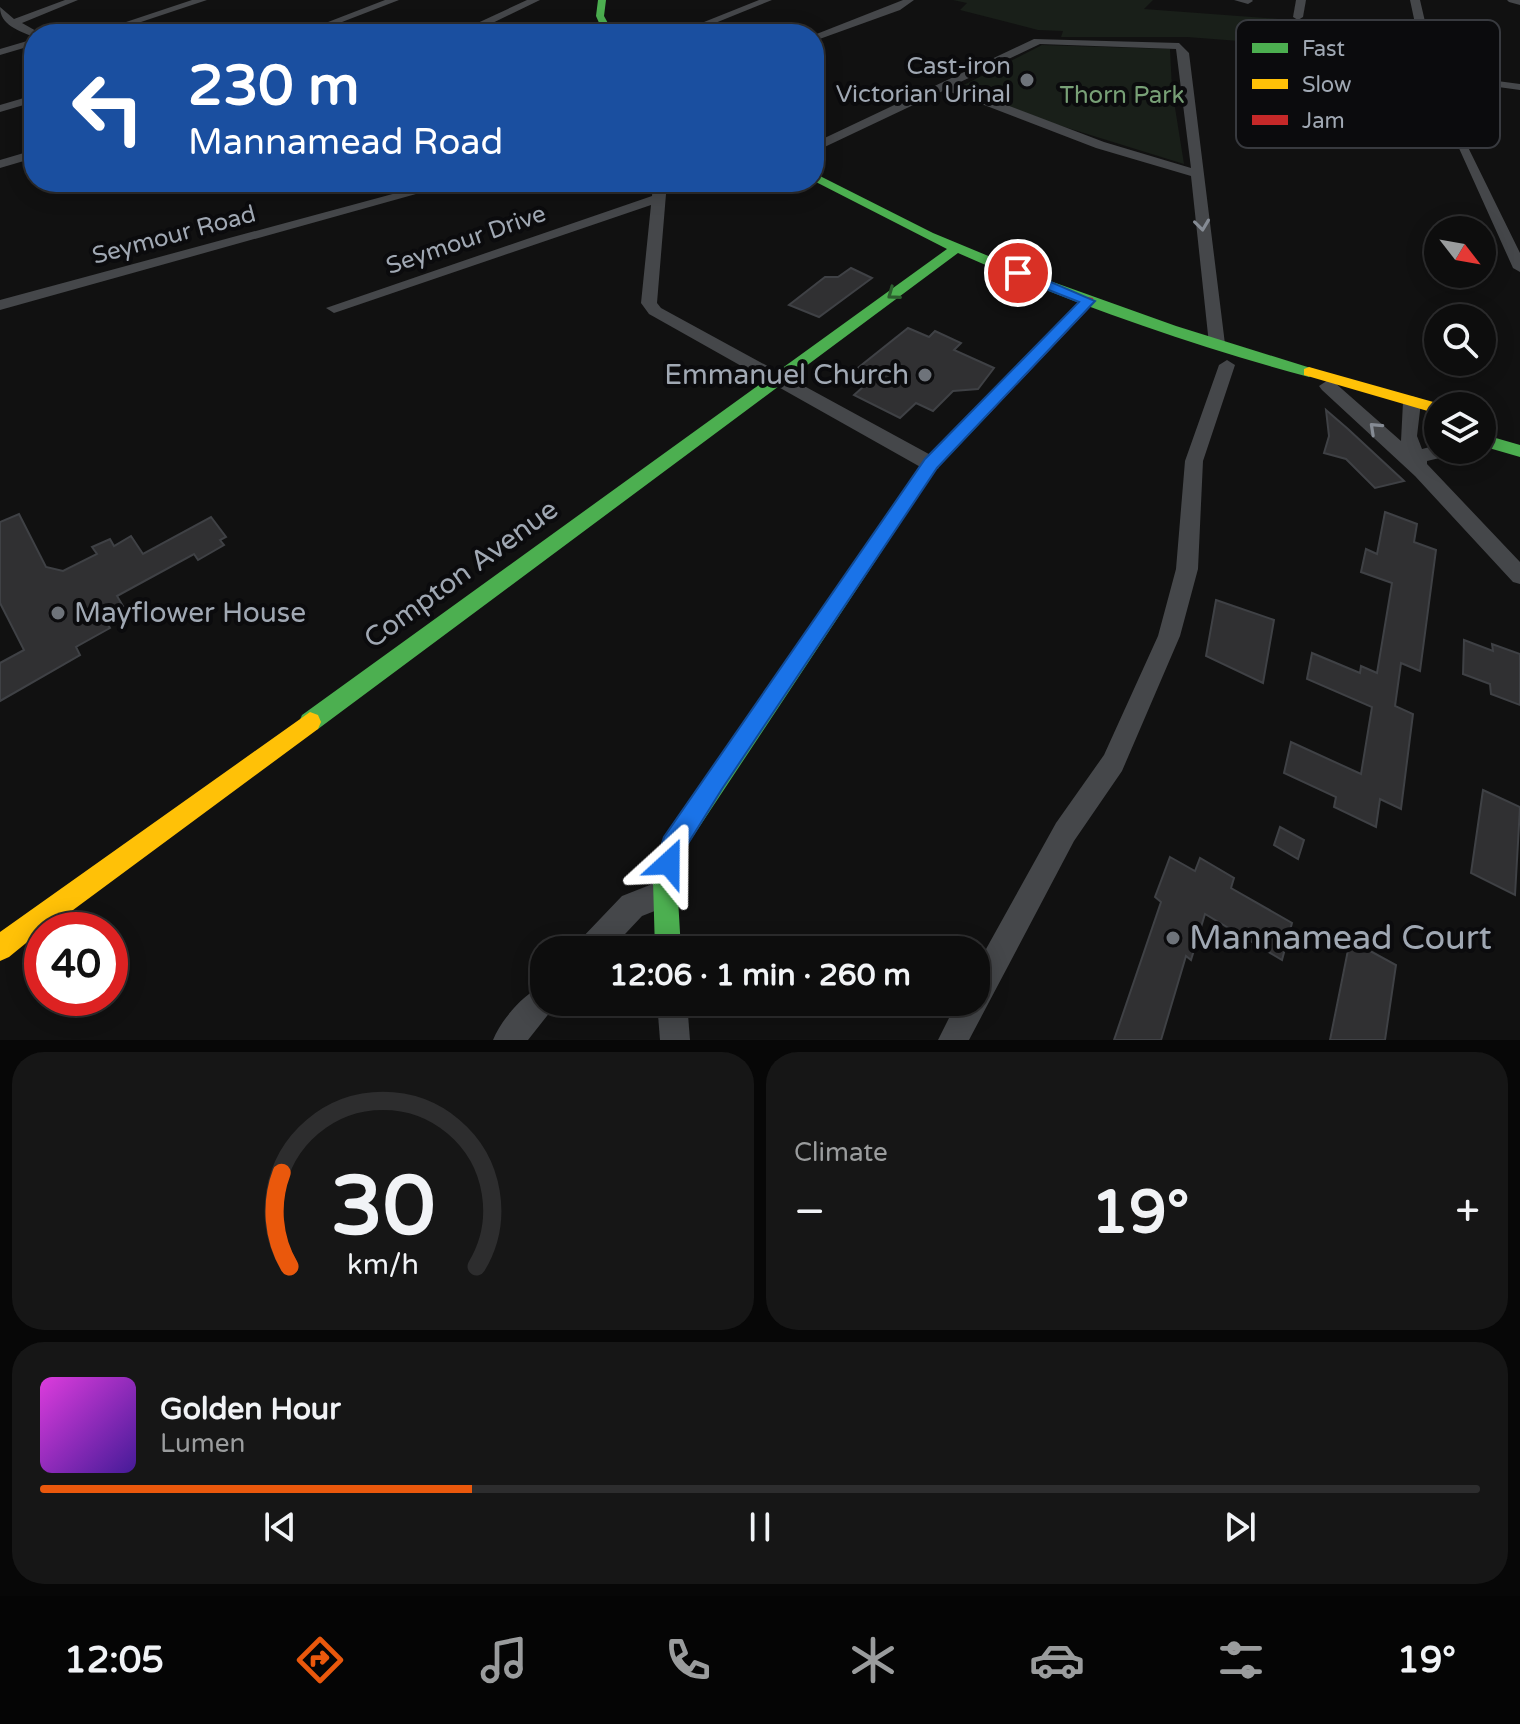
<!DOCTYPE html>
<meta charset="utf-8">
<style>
:root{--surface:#0d0d0d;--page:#161616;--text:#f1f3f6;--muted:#9a9c9d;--line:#2d2d2e;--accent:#ea580c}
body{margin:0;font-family:"Varela Round",sans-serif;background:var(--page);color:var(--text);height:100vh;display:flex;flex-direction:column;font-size:30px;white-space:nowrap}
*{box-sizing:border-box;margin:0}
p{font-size:26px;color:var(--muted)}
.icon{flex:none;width:44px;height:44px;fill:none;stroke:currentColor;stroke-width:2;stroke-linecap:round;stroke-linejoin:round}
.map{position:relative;height:1040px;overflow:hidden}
.details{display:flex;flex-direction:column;gap:12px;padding:12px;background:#070707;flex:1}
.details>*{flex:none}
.banner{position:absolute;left:24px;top:24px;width:800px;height:168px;border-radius:32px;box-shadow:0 4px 20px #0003,0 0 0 2px var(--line);background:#1a4fa0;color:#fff;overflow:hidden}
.needle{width:52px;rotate:121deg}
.tools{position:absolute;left:1424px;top:216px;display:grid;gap:16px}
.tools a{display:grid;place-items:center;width:72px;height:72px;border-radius:50%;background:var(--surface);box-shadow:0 4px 20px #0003,0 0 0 2px var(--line);font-size:40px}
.speed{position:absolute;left:24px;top:912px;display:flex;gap:16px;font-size:40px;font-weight:700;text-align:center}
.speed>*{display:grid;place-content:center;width:104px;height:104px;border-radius:50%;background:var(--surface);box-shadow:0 4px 20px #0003,0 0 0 2px var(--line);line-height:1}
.speed .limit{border:12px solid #d22;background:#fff;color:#111}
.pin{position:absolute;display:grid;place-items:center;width:68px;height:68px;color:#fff;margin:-34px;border:4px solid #fff;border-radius:50%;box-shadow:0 2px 8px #0007}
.me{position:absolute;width:88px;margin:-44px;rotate:24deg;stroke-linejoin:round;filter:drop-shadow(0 0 6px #0008)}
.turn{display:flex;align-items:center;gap:28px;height:168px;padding:0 32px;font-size:36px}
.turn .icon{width:104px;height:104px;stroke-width:2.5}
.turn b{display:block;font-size:56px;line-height:68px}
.big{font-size:60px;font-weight:800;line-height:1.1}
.details .tile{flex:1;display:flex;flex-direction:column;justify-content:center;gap:12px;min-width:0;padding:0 28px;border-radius:32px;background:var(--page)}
.details .dial{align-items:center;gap:0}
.dial svg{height:208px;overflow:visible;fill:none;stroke:var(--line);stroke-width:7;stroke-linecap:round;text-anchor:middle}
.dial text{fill:var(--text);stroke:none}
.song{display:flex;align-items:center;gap:24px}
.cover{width:96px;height:96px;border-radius:12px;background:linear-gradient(135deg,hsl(300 70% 55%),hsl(260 70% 35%))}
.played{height:8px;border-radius:4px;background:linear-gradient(90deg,var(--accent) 30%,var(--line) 30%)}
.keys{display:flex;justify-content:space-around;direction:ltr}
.heat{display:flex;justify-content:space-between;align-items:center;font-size:44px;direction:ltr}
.details .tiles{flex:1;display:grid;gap:12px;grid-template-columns:1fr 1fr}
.tile:last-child{grid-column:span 2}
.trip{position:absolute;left:530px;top:936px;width:460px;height:80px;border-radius:32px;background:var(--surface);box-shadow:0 4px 20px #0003,0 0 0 2px var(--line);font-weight:800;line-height:80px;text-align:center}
.dock{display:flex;height:128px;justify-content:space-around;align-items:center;background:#050505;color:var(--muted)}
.dock .icon{width:56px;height:56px}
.dock .on{color:var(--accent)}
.dock b{font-size:36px;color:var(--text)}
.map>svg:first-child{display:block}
.green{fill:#191f19}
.building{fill:#303032;stroke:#3f4145;stroke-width:2}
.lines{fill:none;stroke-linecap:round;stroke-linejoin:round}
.street{fill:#45474a;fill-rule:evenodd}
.fast{fill:#4caf50;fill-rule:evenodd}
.slow{fill:#ffc107;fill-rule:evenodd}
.jam{fill:#c62828;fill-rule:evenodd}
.oneway{stroke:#858b94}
.oneway2{stroke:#2c5d2e}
.route{fill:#1a73e8;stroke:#114b97;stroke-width:2}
.poi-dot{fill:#6e737a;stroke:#0b0b0d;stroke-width:3}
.labels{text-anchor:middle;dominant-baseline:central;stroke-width:8;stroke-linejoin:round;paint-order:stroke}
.far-poi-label{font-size:24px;fill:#a0a8b3;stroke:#0b0b0d;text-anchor:end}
.far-park-label{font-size:24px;fill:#78a076;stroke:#0b0b0d}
.far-street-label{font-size:24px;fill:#a0a8b3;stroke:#0b0b0d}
.poi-label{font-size:28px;fill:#a0a8b3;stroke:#0b0b0d;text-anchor:end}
.street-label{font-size:28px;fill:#a0a8b3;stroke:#0b0b0d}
.near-poi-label{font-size:34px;fill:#a0a8b3;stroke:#0b0b0d;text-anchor:start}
.key{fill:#0b0b0d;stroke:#383a3f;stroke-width:2}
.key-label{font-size:22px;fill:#a0a8b3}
</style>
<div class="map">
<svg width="1520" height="1040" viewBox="0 0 1520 1040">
<rect width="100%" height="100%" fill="#111"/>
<g class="green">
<polygon points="953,0 1153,0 1144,9 1279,19 1291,45 1187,37 1061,37 1063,31 1038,30 960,10 967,3"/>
<polygon points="1042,45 1170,49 1172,89 1184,164 1055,124 960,87"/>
</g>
<g class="building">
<polygon points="851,268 872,278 819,317 789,305 825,277 838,277"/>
<polygon points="908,328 929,337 935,331 961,343 954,350 994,368 978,389 953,391 933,411 916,403 900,418 854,395 872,379 854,371"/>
<polygon points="1326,410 1348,429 1404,481 1375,488 1346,459 1324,453 1329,436"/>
<polygon points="1385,512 1417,524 1414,542 1436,550 1420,671 1401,663 1395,706 1413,714 1401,809 1380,799 1376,827 1334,807 1336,797 1284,773 1291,742 1361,774 1372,707 1307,679 1312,653 1360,673 1361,666 1377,673 1392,583 1361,572 1366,549 1377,554"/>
<polygon points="19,514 46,567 63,571 97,554 92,547 110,539 114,546 131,536 143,554 211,517 226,537 220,540 224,545 198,560 194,554 117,596 123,606 103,617 110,628 76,647 80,655 0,701 0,663 24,650 0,603 0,522"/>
<polygon points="1216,600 1274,620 1263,683 1206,656"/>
<polygon points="1464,640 1493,651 1492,644 1520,654 1520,705 1491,694 1490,684 1463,674"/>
<polygon points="1483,790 1520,807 1515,895 1471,873"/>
<polygon points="1280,827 1304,840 1298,859 1274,845"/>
<polygon points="1170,857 1195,871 1200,858 1234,878 1231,888 1292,923 1282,960 1205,914 1191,960 1186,956 1161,1040 1114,1040 1161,902 1155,897"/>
<polygon points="1350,940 1396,965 1385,1040 1330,1040"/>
</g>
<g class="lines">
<g class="street">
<path d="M 65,0 L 78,0 L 22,23 L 38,32 L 34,37 C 19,31 0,25 0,7 L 14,19 Z"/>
<polygon points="192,0 207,0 105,34 90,34"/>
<polygon points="385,0 399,0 311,34 297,34"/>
<polygon points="527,0 540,0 478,30 477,34 467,34 471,26"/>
<polygon points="759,0 772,0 688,34 674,34"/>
<polygon points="903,0 914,0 900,10 814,41 814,35"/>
<polygon points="1234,0 1252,0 1253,1 1248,4"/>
<polygon points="1296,0 1306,0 1303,17 1298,20 1293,17"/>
<polygon points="1410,0 1420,0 1437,73 1520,84 1520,90 1440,79 1463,137 1520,253 1520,272 1513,268 1426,75"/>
<polygon points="1507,0 1520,0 1520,5 1509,2"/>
<polygon points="34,39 34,45 0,55 0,49"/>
<path d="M 1034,39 L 1179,43 L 1189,53 L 1225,344 L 1223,348 L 1217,349 L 1209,344 L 1191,176 L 1096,148 L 945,90 L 814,152 L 814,143 ZM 1040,44 L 1176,49 L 1191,168 L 1104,142 L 954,85 Z"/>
<polygon points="34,95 34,102 0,112 0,105"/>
<polygon points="34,150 34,158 0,168 0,160"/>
<polygon points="437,182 459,182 0,310 0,300"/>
<polygon points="653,182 667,182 657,303 661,308 938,459 940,464 938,469 924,469 649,314 641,303 651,205 340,311 334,313 326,308 652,196"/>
<polygon points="1227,360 1235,365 1203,461 1198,569 1180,636 1122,771 1074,841 969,1040 938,1040 957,1002 976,1002 976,967 1056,823 1104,755 1158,636 1176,569 1185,461 1219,365"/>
<polygon points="1328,380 1334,382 1401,441 1403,402 1412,396 1418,398 1421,402 1417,436 1422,449 1438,445 1438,450 1454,450 1452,455 1427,461 1427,464 1520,562 1520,584 1513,582 1415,476 1322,390 1319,386"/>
<polygon points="665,879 675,883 679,893 675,903 642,916 610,950 576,950 580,940 622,896"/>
<path d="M 544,985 L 544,1002 L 558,1002 L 528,1040 L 493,1040 C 501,1020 524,993 544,985 Z"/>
<polygon points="657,1002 687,1002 690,1040 660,1040"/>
</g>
<g class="fast">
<polygon points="598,0 606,0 604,16 614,34 604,34 596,16"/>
<path d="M 814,173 L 933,233 L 1039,277 L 1176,326 L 1314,369 L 1317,372 L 1309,377 C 1190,345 1071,303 958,253 L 318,729 L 310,732 L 302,729 L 299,722 L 302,715 L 947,249 L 814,181 Z"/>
<polygon points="983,405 991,410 989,414 937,468 684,850 677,881 681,950 655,950 653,881 665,837 925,460 977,406"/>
<polygon points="1482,434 1520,445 1520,457 1482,446"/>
</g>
<g class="slow">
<polygon points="1309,367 1444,405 1444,406 1438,406 1438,414 1304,375 1304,369"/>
<polygon points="310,712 318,715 321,722 318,729 46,930 42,930 9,957 0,961 0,932"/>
</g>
<polygon class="jam" points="1088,297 1093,298 1093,304 989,414 977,414 975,410 977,406 1083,298"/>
</g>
<defs><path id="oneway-chevron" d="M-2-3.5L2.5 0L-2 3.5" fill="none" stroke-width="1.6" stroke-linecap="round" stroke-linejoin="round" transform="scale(2)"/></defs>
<g class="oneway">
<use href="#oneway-chevron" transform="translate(1202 225) rotate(83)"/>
<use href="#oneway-chevron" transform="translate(1375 428) rotate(-137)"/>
</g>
<use class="oneway2" href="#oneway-chevron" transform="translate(893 294) rotate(144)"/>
<polygon class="route" points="1013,270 1023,270 1095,301 937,468 722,789 684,850 678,872 669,876 660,872 656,863 664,837 925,459 1079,302 1013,276"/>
<g class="poi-dot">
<circle cx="1027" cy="80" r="8"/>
<circle cx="925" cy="375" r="8"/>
<circle cx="58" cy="613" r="8"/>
<circle cx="1173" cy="938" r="8"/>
</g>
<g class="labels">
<g class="far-poi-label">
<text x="1011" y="66">Cast-iron<tspan x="1011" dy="28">Victorian Urinal</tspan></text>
</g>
<g class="far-park-label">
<text x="1122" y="95">Thorn Park</text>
</g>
<g class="far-street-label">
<text transform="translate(174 235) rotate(-15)">Seymour Road</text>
<text transform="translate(466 240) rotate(-19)">Seymour Drive</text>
</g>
<g class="poi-label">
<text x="909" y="375">Emmanuel Church</text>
<text x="74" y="613" text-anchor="start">Mayflower House</text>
</g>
<g class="street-label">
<text transform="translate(461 574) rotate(-36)">Compton Avenue</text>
</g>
<g class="near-poi-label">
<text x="1189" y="938">Mannamead Court</text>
</g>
</g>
<rect x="1236" y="20" width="264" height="128" rx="12" class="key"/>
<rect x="1252" y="43" width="36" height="10" fill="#4caf50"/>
<rect x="1252" y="79" width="36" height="10" fill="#ffc107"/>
<rect x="1252" y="115" width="36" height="10" fill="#c62828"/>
<g class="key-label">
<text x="1302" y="56">Fast</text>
<text x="1302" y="92">Slow</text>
<text x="1302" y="128">Jam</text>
</g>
</svg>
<div class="tools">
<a><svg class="needle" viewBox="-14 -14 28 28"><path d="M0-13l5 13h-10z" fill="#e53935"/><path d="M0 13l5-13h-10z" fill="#9a9c9d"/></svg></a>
<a><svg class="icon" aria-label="search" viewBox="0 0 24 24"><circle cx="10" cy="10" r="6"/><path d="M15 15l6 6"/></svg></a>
<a><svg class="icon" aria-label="layers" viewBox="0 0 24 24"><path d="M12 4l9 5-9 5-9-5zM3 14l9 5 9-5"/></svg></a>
</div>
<div class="speed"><div class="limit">40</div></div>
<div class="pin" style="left:1018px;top:273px;background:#d93025"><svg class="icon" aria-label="arrive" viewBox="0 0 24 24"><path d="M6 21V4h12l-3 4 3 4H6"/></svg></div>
<svg class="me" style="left:669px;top:863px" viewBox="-20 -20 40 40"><path d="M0-17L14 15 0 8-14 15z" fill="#1a73e8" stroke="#fff" stroke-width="4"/></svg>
<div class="trip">12:06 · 1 min · 260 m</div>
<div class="banner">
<div class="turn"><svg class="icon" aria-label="left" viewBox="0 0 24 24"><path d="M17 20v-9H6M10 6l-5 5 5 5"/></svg><div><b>230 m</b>Mannamead Road</div></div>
</div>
</div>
<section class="details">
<div class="tiles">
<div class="tile dial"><svg viewBox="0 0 100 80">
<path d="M14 69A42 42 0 1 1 86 69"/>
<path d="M14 69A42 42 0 0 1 11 33" stroke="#ea580c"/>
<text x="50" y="56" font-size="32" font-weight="700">30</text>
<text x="50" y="72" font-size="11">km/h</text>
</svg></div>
<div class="tile"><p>Climate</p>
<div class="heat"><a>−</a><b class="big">19°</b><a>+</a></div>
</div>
<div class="tile">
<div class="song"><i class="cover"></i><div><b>Golden Hour</b><p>Lumen</p></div></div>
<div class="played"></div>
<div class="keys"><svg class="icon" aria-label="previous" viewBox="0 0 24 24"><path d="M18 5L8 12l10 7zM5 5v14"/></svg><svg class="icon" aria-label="pause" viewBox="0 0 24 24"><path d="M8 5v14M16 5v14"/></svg><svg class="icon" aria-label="next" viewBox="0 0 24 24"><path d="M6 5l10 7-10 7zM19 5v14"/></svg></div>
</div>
</div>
</section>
<nav class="dock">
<b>12:05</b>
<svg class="icon on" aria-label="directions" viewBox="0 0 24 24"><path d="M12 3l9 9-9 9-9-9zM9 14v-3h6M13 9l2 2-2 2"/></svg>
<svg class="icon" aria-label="music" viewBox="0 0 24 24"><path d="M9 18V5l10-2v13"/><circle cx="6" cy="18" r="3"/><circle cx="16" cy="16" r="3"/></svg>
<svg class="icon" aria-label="phone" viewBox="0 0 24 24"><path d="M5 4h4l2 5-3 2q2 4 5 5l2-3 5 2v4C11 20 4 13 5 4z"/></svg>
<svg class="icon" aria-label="climate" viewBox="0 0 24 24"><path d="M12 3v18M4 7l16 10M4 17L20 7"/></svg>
<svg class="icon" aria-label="car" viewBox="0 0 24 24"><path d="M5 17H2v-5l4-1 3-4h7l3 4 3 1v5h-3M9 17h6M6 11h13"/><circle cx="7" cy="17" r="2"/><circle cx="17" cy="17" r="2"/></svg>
<svg class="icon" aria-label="filters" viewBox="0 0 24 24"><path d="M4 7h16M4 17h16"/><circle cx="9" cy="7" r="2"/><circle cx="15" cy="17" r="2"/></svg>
<b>19°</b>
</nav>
